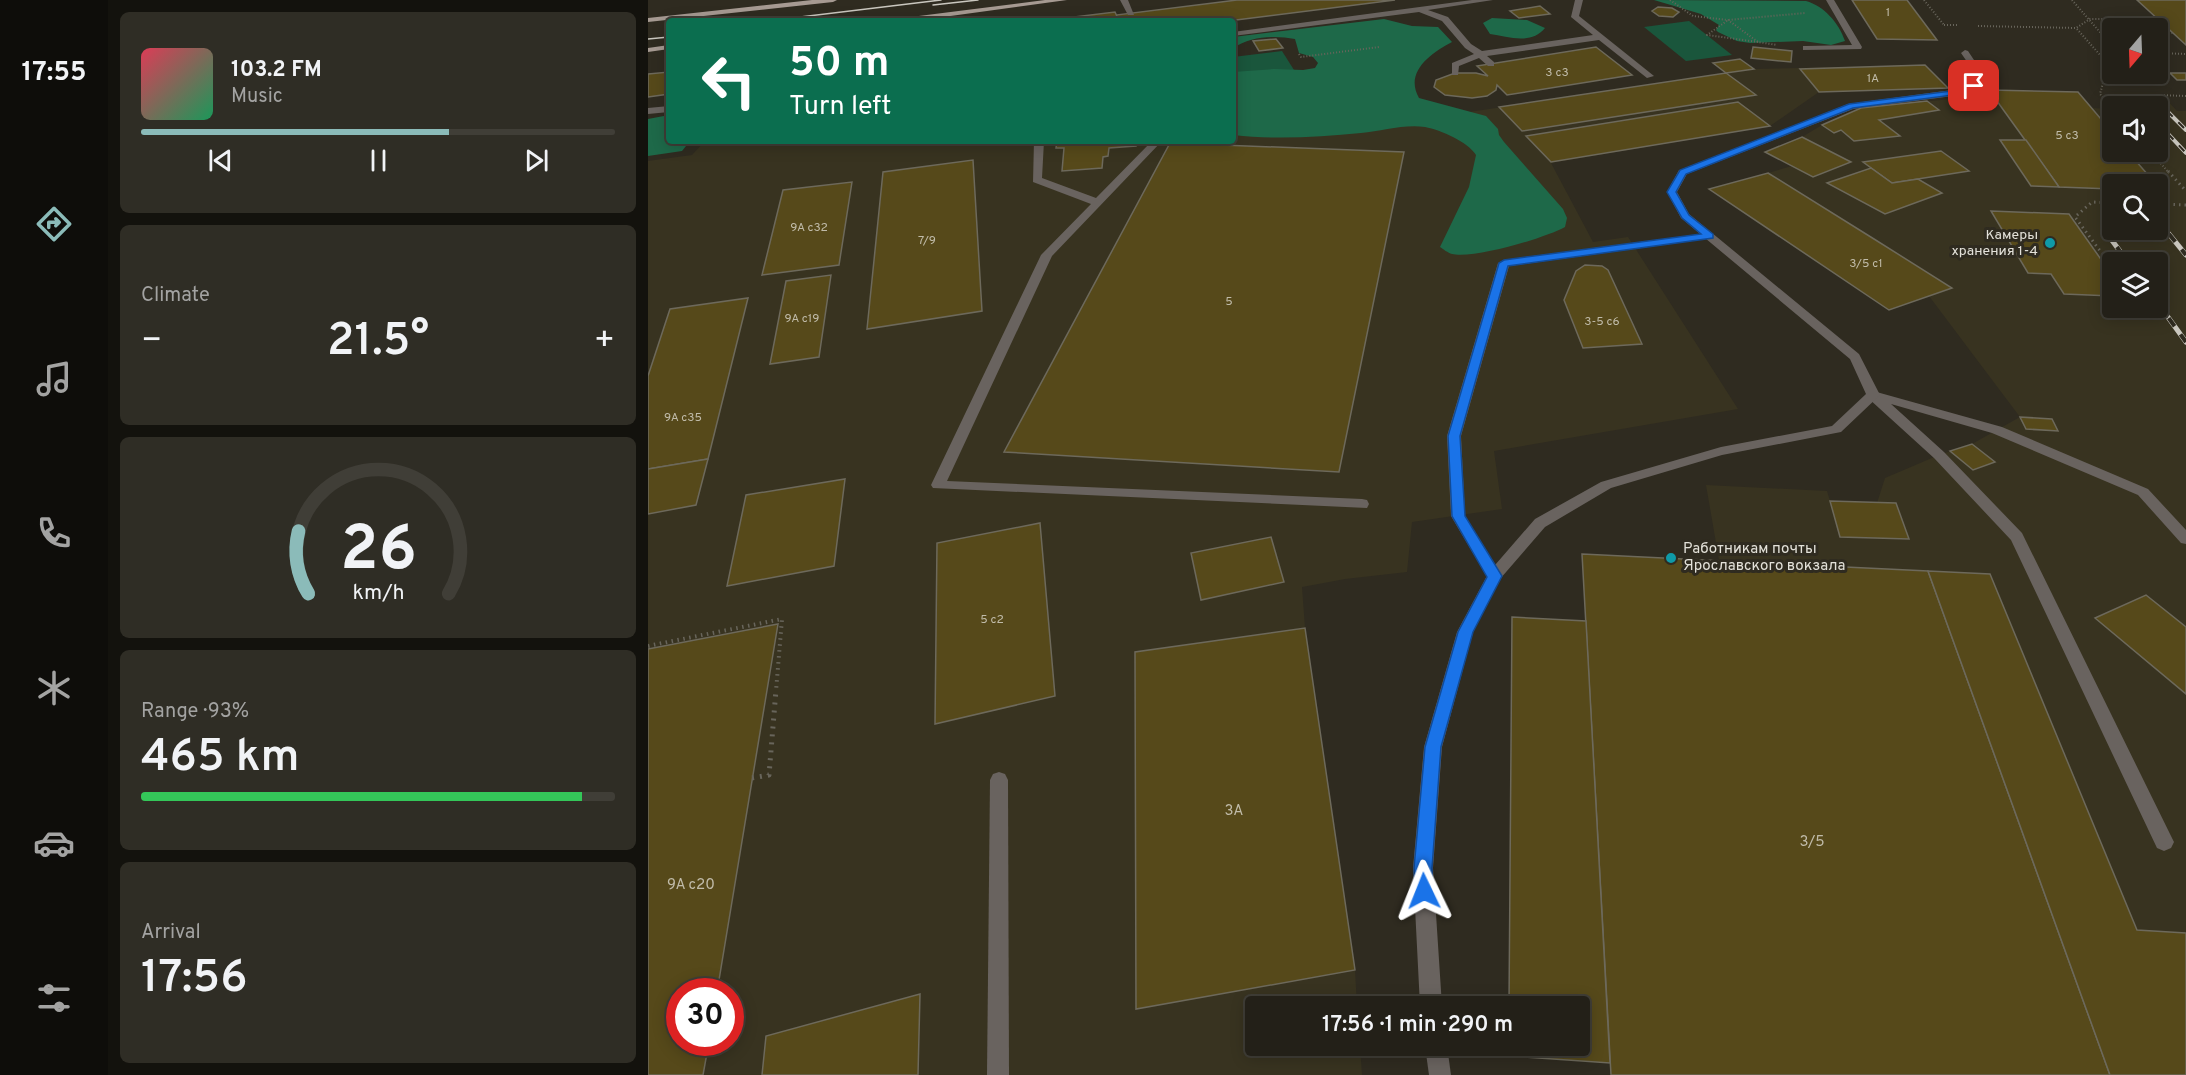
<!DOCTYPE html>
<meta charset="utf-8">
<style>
:root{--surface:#232018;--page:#2f2d25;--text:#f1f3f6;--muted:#a3a3a2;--line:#403e37;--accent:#8bbbb9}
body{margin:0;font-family:Overpass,sans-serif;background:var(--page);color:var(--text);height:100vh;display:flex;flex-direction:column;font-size:22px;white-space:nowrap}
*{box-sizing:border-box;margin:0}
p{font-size:20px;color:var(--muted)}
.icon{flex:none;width:33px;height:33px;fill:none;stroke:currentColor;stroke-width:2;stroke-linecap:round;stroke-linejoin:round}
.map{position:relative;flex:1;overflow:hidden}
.sheet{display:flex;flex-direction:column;gap:12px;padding:12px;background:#13120d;width:540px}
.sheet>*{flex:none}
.banner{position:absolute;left:18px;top:18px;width:570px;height:126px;border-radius:6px;box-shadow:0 3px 15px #0003,0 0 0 2px var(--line);background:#0b6e4f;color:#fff;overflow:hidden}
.needle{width:39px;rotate:199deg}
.fabs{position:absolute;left:1454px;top:18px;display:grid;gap:12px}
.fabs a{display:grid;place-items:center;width:66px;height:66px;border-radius:6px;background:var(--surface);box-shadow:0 3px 15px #0003,0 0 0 2px var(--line);font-size:30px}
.speed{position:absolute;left:18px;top:978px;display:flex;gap:12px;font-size:30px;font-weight:700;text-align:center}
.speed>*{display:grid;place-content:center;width:78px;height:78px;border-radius:50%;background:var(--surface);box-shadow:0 3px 15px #0003,0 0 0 2px var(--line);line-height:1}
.speed .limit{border:9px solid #d22;background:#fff;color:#111}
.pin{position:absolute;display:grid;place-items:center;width:51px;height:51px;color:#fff;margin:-26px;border-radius:12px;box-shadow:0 3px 9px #0006}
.me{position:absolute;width:66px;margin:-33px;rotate:358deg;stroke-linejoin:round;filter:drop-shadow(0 0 4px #0008)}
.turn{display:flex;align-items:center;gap:21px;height:126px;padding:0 24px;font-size:27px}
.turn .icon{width:78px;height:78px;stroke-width:2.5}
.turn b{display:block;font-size:42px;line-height:51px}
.big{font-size:45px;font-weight:600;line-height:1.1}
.sheet .tile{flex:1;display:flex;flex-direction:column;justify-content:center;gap:9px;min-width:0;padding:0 21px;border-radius:9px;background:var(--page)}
.sheet .dial{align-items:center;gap:0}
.dial svg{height:156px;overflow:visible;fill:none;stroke:var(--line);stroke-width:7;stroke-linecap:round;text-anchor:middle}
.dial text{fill:var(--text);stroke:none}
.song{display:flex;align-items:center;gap:18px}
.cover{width:72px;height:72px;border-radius:9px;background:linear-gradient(135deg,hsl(350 70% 55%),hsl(150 70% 35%))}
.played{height:6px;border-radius:3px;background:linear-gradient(90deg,var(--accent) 65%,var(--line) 65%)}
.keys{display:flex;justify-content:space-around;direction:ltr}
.heat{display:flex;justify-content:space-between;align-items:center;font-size:33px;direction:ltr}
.charge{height:9px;border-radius:4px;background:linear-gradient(90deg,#34c759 93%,var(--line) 0)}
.trip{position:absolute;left:597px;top:996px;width:345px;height:60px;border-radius:6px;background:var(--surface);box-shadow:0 3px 15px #0003,0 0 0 2px var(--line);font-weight:600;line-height:60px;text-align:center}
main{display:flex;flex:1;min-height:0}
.menu{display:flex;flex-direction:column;width:108px;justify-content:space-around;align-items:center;background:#0e0d0a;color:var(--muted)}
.menu .icon{width:42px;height:42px}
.menu .current{color:var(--accent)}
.menu b{font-size:27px;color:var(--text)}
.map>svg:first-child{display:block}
.built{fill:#383320;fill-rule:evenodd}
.green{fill:#1a563c}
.forest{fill:#1e6949}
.building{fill:#56491a;stroke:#6d695b;stroke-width:1.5}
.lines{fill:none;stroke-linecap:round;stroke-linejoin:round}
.path-far3{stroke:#68655b;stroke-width:2;stroke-dasharray:1 2;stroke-linecap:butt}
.path-far2{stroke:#68655b;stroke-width:3;stroke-dasharray:1.5 4;stroke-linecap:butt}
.path-far1{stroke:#68655b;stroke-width:4;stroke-dasharray:1.5 4.5;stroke-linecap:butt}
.path{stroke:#68655b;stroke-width:5;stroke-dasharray:2 6;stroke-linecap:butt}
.lane{fill:#69635f;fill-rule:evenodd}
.street{fill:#69635f;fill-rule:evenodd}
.primary{fill:#a69a92;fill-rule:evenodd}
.tram{stroke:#cac7bf;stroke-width:1.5}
.rail-far1-casing{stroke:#cac7bf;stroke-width:4}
.rail-casing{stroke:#cac7bf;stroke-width:5}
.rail-far1{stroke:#2f2b20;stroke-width:2;stroke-dasharray:8;stroke-linecap:butt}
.rail{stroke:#2f2b20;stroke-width:4;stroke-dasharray:10;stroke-linecap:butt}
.route{fill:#1a73e8;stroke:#114b97;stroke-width:1.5}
.culture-dot{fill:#0f9aa8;stroke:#2f2b20;stroke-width:2}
.labels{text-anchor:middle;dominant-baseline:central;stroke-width:6;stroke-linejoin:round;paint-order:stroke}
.number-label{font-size:12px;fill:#c0bba9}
.far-poi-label{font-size:14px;fill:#e3e1d9;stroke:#2f2b20;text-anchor:end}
.poi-label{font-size:15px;fill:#e3e1d9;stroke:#2f2b20;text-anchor:start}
.near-number-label{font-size:15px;fill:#c0bba9}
</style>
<main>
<nav class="menu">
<b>17:55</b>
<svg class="icon current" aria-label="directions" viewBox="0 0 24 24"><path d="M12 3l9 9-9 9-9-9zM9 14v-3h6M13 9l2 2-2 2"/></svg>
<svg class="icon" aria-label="music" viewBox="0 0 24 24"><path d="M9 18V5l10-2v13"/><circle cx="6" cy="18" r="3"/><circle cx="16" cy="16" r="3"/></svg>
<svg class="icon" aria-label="phone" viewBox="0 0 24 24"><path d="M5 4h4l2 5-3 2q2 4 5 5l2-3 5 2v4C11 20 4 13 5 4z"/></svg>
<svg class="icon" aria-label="climate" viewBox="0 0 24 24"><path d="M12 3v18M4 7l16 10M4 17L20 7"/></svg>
<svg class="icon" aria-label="car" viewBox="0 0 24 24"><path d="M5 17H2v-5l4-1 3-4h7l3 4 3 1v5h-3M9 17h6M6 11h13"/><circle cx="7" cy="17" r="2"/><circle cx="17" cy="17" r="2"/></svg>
<svg class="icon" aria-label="filters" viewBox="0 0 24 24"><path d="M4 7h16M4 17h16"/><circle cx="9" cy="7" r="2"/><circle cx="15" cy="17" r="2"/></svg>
</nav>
<section class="sheet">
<div class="tile">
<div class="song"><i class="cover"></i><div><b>103.2 FM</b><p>Music</p></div></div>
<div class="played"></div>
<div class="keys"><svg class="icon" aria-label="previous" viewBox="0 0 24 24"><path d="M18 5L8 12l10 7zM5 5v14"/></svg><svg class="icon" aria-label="pause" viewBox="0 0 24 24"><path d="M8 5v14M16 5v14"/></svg><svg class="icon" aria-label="next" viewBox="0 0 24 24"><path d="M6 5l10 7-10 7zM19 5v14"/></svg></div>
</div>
<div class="tile"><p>Climate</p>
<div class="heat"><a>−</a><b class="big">21.5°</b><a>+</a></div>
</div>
<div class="tile dial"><svg viewBox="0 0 100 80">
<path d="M14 69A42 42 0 1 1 86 69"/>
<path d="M14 69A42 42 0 0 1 9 37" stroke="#8bbbb9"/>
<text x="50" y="56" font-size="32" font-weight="700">26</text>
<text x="50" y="72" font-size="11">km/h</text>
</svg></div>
<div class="tile"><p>Range · 93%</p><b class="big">465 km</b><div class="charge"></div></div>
<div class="tile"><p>Arrival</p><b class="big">17:56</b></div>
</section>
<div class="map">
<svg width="1538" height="1075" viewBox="0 0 1538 1075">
<rect width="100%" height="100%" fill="#2f2b20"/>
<g class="built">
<path d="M 1277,65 L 1300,88 L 1171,92 L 1122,126 L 903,163 L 945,242 L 980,237 L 1090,409 L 846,451 L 854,509 L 764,522 L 759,572 L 697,579 L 654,587 L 657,628 L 707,970 L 709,1006 L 608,1006 L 608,1046 L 712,1046 L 714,1075 L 0,1075 L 0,161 L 44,155 L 57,141 L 180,141 L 180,143 L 200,141 L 585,141 L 585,129 L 801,115 L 1106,69 ZM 32,992 L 82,992 L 82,1042 L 32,1042 Z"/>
<path d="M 1341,90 L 1430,92 L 1443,108 L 1464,109 L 1464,152 L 1509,152 L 1509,106 L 1483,106 L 1474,96 L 1517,98 L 1529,111 L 1538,111 L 1538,1075 L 963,1075 L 962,1063 L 861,1056 L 861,1046 L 932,1046 L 932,1006 L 861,1006 L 864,617 L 938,621 L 934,554 L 1071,560 L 1058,485 L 1179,491 L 1182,501 L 1229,503 L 1237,478 L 1291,455 L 1324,444 L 1372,417 L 1281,296 L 1304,288 L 1120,173 L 1144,166 L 1154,137 L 1174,125 L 1213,108 L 1323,97 ZM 1464,184 L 1509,184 L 1509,230 L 1464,230 ZM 1343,211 L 1421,214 L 1464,275 L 1464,262 L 1509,262 L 1509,308 L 1464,308 L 1464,296 L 1416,294 L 1403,274 L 1380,272 Z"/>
</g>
<g class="green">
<polygon points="1041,21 1084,55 1038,61 996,27"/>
<polygon points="634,51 646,70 585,77 585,57"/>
</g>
<g class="forest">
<path d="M 1006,0 L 1158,1 C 1176,6 1191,23 1197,41 L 1183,45 L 1155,41 L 1102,43 L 1089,41 L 1070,32 L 1068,30 L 1071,25 L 1053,14 Z"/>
<path d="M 844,18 L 879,20 L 897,28 C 883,45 861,37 842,34 L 835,23 Z"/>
<path d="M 736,19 L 764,26 L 790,27 L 804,42 C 783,53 756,72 771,98 L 838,116 L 850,129 L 851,135 L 856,142 L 915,209 L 919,218 L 917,227 C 897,238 826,259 804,254 C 800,253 795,249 792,247 L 821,187 L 828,155 C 820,142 793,130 777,127 C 756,124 734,131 713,133 C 671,137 627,140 585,135 L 585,72 L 626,69 L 655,70 L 667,68 L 670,63 L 665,57 L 651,53 L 647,39 C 627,35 603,36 585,48 L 585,37 Z"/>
<polygon points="21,115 21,141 42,141 34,151 0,156 0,119"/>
</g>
<g class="building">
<polygon points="589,0 747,0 580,21 471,21 468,15"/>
<polygon points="1204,0 1259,0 1289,40 1229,39"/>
<polygon points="1489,0 1538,0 1538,45 1513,22"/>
<polygon points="892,6 902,14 871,18 862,11"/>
<polygon points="1010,7 1024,8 1031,12 1025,17 1011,16 1004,11"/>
<polygon points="467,12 471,21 393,21"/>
<polygon points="628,39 635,48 611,51 605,41"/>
<polygon points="948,47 984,75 859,95 849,85 848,90 839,96 824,98 797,95 786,87 788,80 807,73 828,73 840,76 829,66"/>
<polygon points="1105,47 1144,51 1143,62 1103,58"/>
<polygon points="1092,59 1106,69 1078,73 1065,63"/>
<polygon points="1277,65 1300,88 1171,92 1152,69"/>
<polygon points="21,72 21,94 0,97 0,74"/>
<polygon points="1078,73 1108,95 874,131 851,107"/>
<polygon points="1522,73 1538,73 1538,80 1529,80"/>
<polygon points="1341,90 1430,92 1464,132 1464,152 1480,152 1508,184 1464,184 1464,189 1411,187"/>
<polygon points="1279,101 1291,110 1231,120 1252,136 1206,141 1193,130 1186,133 1174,125 1213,108"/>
<polygon points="1090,102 1122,126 903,162 878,136"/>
<polygon points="1154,137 1203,162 1165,177 1117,152"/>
<polygon points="1352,140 1378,140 1411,187 1383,186"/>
<polygon points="409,141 488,141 488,146 461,148 460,156 455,157 454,168 414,171 416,148 408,148"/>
<polygon points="522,143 756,152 691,472 356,452"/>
<polygon points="1293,151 1321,171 1244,183 1215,162"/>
<polygon points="325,160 334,311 219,329 235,172"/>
<polygon points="1223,168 1244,183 1270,179 1294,193 1237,214 1179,183"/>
<polygon points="1120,173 1226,239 1304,288 1241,310 1061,189"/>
<polygon points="204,182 191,265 114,275 135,190"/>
<polygon points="1343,211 1421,214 1464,275 1464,296 1416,294 1403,274 1380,273"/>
<polygon points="937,265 954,266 960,270 994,344 935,348 916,300 928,271"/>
<polygon points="183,275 171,357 122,364 138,281"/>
<polygon points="100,298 60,459 0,469 0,376 22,309"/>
<polygon points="1372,417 1404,419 1410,431 1378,429"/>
<polygon points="1324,444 1347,462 1325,470 1302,451"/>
<polygon points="60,459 48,505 0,514 0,469"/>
<polygon points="197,479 186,566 79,586 98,495"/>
<polygon points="1182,501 1248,503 1261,539 1192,537"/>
<polygon points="392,523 407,696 287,724 289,543"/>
<polygon points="623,537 636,582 553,600 543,553"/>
<polygon points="934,554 1280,571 1462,1075 963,1075"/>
<polygon points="1280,571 1342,574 1489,930 1538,933 1538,1075 1462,1075"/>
<polygon points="1498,595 1538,627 1538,694 1447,618"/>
<polygon points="864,617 938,621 962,1063 861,1056 861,1046 932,1046 932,1006 861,1006"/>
<polygon points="130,624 69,992 32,992 32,1042 61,1042 55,1075 0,1075 0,649"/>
<polygon points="657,628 707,970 488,1009 487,652"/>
<polygon points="272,994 270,1075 114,1075 118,1036"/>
</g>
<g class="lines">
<g class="path-far3">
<polyline points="1022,0 1045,16 1080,20 1110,42 1129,45"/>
<polyline points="1276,0 1296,25"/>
<polyline points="1424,0 1457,38"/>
<polyline points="1469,19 1479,28"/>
<polyline points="1296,25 1310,25"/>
<polyline points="1330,26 1428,28 1442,19 1501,19 1516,32 1525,33"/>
<polyline points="1429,29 1460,64"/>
<polyline points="1110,42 1059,35 1080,20 1157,13"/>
<polyline points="1509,53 1538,54"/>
<polyline points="651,54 653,57 731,47"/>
<polyline points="1464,62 1460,64 1452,94 1464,108"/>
<polyline points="1510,95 1538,96"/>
<polyline points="1503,152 1521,173"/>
</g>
<g class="path-far2">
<polyline points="1520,171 1538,191"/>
<polyline points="1464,203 1444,202 1427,217 1464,267"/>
<polyline points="1509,204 1538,205"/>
</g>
<polyline class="path-far1" points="0,646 134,619 128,691"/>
<polyline class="path" points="104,778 121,775 128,690"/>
<g class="lane">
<polygon points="472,0 480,0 486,15 480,15"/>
<polygon points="824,0 845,0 780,10 800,17 823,44 834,51 945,35 923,17 927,0 935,0 931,16 1006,76 999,78 951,40 839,56 846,62 846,66 840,66 831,58 811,66 810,75 804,75 804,63 826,54 817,48 794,21 771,12 585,36 585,32"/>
<polygon points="1178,0 1186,0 1214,47 1213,49 1155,50 1155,46 1158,46 1204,45"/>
<polygon points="1317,50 1320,51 1334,72 1329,88 1305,96 1205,109 1039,174 1030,172 1200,104 1304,90 1322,84 1326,72 1313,53"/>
<polygon points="21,106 21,112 0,114 0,108"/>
<polygon points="386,141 396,141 394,178 448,198 504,141 514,141 404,256 299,481 714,499 719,500 721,504 719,508 285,488 283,485 393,255 443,204 385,182"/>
<polygon points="1061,233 1066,236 1065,238 861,266 813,436 817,516 854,576 851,580 841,580 803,516 799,436 850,263 856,260"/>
<polygon points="1225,391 1354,427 1500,489 1538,530 1538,544 1533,543 1490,495 1344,433 1243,404 1296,452 1374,533 1523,836 1526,842 1523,848 1516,851 1509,848 1363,540 1286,458 1220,398 1218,395"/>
<polygon points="351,772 357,774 360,780 361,1075 339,1075 342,780 345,774"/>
</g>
<g class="street">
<polygon points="1031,170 1040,172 1029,192 1041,214 1211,354 1232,395 1193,432 1074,455 963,488 897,527 852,579 825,632 794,747 785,868 794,1006 772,1006 765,868 776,747 809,632 841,572 887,519 953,482 1073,447 1184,426 1218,394 1202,359 1033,218 1019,192"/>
<polygon points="777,1046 799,1046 803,1075 781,1075"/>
</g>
<g class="primary">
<polygon points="164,0 189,0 185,2 0,22 0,18"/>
<polygon points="397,0 419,0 266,21 243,21 247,19"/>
<polygon points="21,45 21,49 0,52 0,48"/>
</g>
<g class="tram">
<polyline points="285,5 330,0"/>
<polyline points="119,21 293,0"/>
<polyline points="0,39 21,37"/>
</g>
<g class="rail-far1-casing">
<g id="rail-far1">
<polyline points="1519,111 1538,130"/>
<polyline points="1509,122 1538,153"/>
</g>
</g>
<g class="rail-casing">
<g id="rail">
<polyline points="1457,231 1480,262"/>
<polyline points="1521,234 1538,255"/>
<polyline points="1509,302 1538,342"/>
</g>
</g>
<use href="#rail-far1" class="rail-far1"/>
<use href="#rail" class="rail"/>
</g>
<polygon class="route" points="1326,83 1329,84 1329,88 1305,95 1205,108 1038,174 1028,192 1041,215 1065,234 1065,238 860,266 812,436 817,516 854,576 825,632 793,747 784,868 785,891 783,897 776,899 770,897 767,891 766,868 777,747 810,632 839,577 804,516 800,436 851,263 856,260 1053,234 1034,218 1019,192 1032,170 1201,104 1303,91"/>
<g class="culture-dot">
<circle cx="1402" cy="243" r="6"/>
<circle cx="1023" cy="558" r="6"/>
</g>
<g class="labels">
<g class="number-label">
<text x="1240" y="13">1</text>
<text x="909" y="73">3 с3</text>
<text x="1225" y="79">1A</text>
<text x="1419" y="136">5 с3</text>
<text x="161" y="228">9А с32</text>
<text x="279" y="241">7/9</text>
<text x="1218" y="264">3/5 с1</text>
<text x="581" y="302">5</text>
<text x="154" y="319">9А с19</text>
<text x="954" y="322">3-5 с6</text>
<text x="35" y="418">9А с35</text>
<text x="344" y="620">5 c2</text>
</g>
<g class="far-poi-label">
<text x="1390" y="235">Камеры<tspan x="1390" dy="16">хранения 1-4</tspan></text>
</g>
<g class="poi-label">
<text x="1035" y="549">Работникам почты<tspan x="1035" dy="17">Ярославского вокзала</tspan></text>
</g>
<g class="near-number-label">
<text x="586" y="811">3А</text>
<text x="1164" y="842">3/5</text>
<text x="43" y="885">9А с20</text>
</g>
</g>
</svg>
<div class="fabs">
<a><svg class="needle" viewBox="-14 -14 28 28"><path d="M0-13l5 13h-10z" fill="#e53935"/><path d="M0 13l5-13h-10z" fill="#a3a3a2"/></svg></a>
<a><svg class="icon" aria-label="sound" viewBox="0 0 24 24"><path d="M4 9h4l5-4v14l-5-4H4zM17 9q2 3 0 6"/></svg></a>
<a><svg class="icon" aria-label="search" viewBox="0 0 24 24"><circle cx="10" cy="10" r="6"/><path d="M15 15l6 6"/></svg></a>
<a><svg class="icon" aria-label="layers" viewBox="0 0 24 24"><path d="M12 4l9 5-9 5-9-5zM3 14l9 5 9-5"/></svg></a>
</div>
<div class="speed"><div class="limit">30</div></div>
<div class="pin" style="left:1326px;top:86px;background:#d93025"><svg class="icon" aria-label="arrive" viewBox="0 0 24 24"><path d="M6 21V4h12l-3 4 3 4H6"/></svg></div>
<svg class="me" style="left:776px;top:891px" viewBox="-20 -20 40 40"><path d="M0-17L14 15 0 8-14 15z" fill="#1a73e8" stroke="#fff" stroke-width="4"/></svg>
<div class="trip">17:56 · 1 min · 290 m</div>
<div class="banner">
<div class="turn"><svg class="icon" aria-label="left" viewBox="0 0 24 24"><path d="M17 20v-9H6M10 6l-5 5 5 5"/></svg><div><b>50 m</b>Turn left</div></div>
</div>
</div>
</main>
